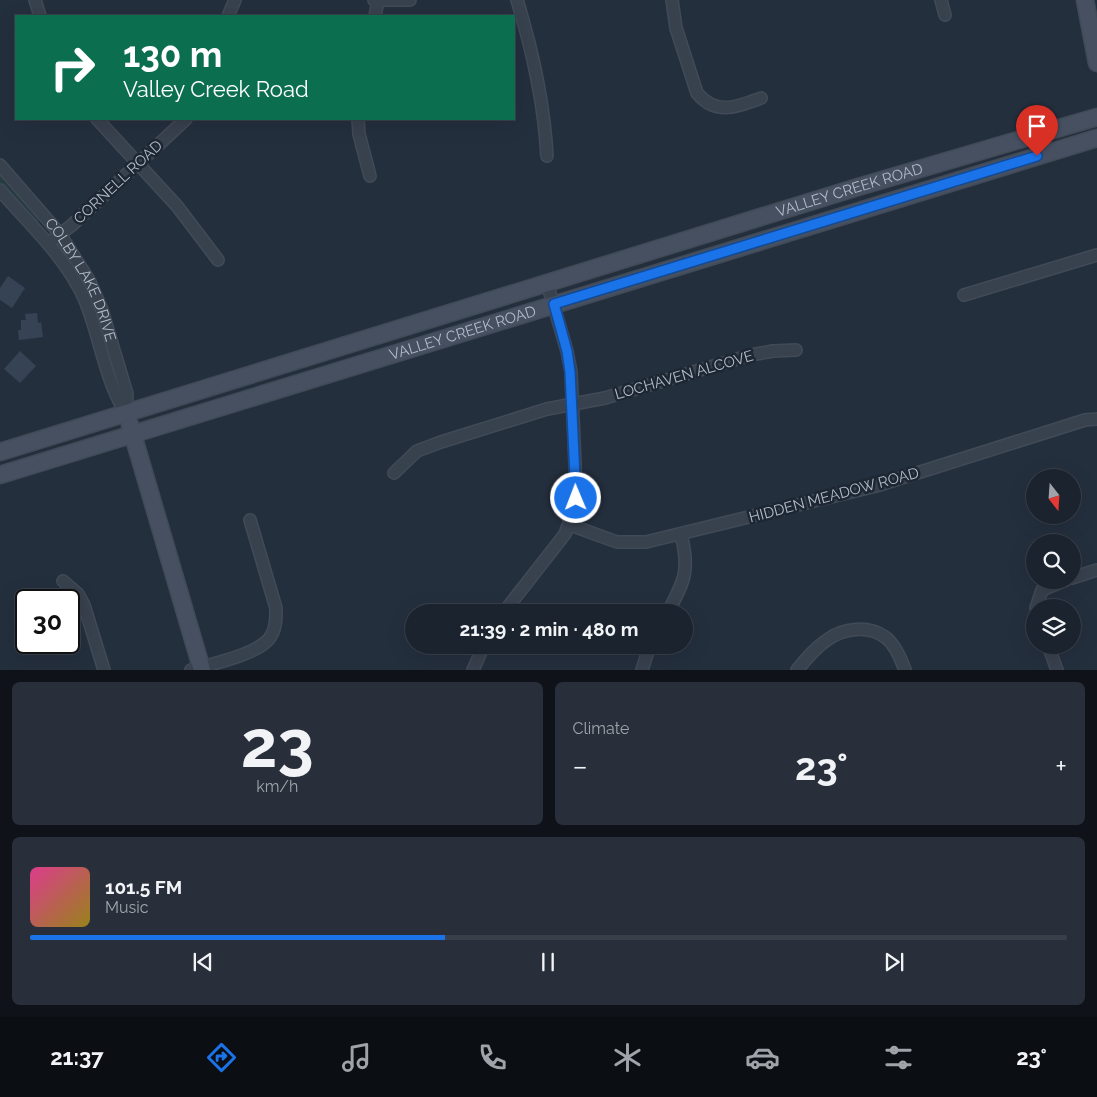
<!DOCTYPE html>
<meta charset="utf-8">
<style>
:root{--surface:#1b232e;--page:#282f3a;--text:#f1f3f6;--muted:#a0a4aa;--line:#39404a;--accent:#1a73e8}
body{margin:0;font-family:Raleway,sans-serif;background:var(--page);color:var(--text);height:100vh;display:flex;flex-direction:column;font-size:19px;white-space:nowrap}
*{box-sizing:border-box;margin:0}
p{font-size:16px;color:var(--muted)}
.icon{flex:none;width:28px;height:28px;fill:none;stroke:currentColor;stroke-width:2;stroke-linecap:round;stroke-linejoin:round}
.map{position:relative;height:670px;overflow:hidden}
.side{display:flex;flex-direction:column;gap:12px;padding:12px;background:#0f1319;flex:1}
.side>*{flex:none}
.guide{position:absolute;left:15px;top:15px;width:500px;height:105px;border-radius:0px;box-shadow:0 5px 20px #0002,0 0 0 1px var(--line);background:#0b6e4f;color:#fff;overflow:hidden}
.needle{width:32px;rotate:163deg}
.controls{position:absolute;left:1026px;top:469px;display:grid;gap:10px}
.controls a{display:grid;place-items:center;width:55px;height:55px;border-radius:50%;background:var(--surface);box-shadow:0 5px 20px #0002,0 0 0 1px var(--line);font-size:25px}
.speed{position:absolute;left:15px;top:589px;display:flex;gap:10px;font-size:25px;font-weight:700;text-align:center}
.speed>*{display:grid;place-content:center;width:65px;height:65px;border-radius:50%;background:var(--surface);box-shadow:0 5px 20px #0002,0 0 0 1px var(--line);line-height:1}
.speed .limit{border:2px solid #111;border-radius:8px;background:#fff;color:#111}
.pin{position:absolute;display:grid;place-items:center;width:42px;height:42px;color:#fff;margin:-51px -21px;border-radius:50% 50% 50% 0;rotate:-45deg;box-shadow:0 0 5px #0007}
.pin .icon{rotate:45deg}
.me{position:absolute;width:55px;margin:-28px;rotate:359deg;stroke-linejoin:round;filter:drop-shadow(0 0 4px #0008)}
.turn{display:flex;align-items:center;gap:18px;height:105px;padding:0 25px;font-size:22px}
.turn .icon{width:65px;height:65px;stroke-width:2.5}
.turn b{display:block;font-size:35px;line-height:42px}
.big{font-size:38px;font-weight:700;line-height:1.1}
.side .card{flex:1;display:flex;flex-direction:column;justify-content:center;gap:8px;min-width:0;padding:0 18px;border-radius:8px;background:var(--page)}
.side .dial{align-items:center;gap:0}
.dial b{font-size:65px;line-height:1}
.song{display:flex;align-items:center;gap:15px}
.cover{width:60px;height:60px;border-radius:8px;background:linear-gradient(135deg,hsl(330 70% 55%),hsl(50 70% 35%))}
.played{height:5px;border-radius:2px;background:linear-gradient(90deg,var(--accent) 40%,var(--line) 40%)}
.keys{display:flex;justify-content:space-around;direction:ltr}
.heat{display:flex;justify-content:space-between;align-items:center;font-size:28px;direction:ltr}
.side .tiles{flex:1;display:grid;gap:12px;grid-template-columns:1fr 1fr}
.card:last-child{grid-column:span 2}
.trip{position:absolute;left:405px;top:604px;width:288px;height:50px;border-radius:25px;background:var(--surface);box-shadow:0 5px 20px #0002,0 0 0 1px var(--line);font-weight:700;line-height:50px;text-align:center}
.tab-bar{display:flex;height:80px;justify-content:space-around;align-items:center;background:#0b0e12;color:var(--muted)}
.tab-bar .icon{width:35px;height:35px}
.tab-bar .selected{color:var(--accent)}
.tab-bar b{font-size:22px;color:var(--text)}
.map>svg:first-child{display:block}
.green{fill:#263c3f}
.building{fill:#364354}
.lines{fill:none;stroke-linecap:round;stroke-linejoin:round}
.street-casing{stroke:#414a57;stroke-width:14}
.secondary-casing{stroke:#414a57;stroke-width:19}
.street{stroke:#38414e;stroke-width:11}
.secondary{stroke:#465061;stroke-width:16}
.route-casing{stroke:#114b97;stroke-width:12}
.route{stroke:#1a73e8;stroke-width:9}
.labels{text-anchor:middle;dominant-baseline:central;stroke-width:5;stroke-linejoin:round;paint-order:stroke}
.street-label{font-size:15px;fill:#b4bcc9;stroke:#1d2633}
</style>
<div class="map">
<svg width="1097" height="670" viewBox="0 0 1097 670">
<rect width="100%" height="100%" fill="#242f3e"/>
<polygon class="green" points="0,171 41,220 38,222 24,211 0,184"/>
<g class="building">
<polygon points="8,276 25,288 12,308 0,300 0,288"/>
<polygon points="37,313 38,323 41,322 43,337 19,340 18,330 21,330 21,320 26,320 25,314"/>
<polygon points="20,351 36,366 20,383 4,369"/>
</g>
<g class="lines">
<g class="street-casing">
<g id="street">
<polyline points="35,0 40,16"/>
<polyline points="374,0 410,0"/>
<path d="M 517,0 C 533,52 544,102 547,156"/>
<path d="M 672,0 L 676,28 L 697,93 C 716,116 737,107 761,98"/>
<polyline points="941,0 945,15"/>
<polyline points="228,16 235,0"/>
<polyline points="375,16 378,1"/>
<polyline points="97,119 177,206 218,260"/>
<polyline points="358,119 359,134 370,176"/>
<path id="s1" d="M 0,165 L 60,234 L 90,282 L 102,310 L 127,394 L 126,413"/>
<path d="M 0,190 C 30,225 65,256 84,298 C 100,335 104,379 126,413"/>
<polyline points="54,239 72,225 186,119"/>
<polyline points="964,295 1097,255"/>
<polyline points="394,473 417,451 441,442 547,409 605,398 751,355 773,351 796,350"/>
<polyline points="570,525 617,542 646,542 876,486 1085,420 1097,419"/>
<polyline points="1072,578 1097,570"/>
<polyline points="63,581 78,594 84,605 104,670"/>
<polyline points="1036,608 1042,590 1066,580"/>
<polyline points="504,612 565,534 574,509 576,488 571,372 567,351 547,283"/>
<path d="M 668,612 C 685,580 690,570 681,534"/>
<polyline points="468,645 480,652"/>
<polyline points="1048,645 1057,670"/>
<path d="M 191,670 C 211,664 261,654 271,636 C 276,628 276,618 276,608 L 250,520"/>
<polyline points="473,670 484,645"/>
<polyline points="642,670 650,645"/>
<path d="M 797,670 C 806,659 815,648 827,640 C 843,628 868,625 885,637 C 895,644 901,659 905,670"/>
</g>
</g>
<g class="secondary-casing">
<g id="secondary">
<polyline points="1085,0 1097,63"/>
<polyline points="130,425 202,670"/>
<path id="s2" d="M 0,452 L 858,187 L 1097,117"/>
<path id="s3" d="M 0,475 L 1097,138"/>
</g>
</g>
<use href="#street" class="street"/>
<use href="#secondary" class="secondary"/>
</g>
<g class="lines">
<g class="route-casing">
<polyline id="route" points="576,498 570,372 567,351 554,304 1037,156"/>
</g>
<use href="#route" class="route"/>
</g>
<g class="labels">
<g class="street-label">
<text transform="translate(118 182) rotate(-43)">CORNELL ROAD</text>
<text stroke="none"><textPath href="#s2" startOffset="889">VALLEY CREEK ROAD</textPath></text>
<text stroke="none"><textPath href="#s1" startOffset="142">COLBY LAKE DRIVE</textPath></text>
<text stroke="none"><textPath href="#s3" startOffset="484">VALLEY CREEK ROAD</textPath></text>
<text transform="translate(684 375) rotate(-16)">LOCHAVEN ALCOVE</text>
<text transform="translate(834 495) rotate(-15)">HIDDEN MEADOW ROAD</text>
</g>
</g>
</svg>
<div class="controls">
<a><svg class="needle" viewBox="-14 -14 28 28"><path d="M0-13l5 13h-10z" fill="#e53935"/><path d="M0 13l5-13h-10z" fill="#a0a4aa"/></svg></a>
<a><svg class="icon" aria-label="search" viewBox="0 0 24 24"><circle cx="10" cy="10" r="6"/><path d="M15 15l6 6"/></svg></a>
<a><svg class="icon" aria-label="layers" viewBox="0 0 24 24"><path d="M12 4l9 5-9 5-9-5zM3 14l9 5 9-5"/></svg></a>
</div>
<div class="speed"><div class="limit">30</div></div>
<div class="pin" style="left:1037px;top:156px;background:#d93025"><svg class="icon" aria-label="arrive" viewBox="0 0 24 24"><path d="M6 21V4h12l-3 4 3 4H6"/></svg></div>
<svg class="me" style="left:576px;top:498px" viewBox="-20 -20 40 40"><circle r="17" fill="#1a73e8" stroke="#fff" stroke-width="3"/><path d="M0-11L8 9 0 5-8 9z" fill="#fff"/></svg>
<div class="trip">21:39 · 2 min · 480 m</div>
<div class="guide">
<div class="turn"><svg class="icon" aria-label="right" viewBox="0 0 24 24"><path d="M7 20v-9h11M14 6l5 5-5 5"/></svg><div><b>130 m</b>Valley Creek Road</div></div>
</div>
</div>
<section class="side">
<div class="tiles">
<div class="card dial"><b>23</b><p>km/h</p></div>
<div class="card"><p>Climate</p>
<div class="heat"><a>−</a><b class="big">23°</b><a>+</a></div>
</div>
<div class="card">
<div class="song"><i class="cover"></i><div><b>101.5 FM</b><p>Music</p></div></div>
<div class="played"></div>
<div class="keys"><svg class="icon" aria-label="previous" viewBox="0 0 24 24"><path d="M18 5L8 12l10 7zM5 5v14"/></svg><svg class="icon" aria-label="pause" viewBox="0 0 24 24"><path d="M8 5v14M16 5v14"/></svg><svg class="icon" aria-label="next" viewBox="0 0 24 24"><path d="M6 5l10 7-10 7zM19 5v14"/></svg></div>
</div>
</div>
</section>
<nav class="tab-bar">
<b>21:37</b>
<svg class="icon selected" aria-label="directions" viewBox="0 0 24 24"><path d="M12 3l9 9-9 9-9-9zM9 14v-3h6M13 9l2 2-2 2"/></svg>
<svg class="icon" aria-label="music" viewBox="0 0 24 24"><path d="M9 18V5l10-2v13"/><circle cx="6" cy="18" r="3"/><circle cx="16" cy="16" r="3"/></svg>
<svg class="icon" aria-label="phone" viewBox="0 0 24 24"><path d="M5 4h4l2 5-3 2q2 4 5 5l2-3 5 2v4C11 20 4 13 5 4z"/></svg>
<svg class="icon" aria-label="climate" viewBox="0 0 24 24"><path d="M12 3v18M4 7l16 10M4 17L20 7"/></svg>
<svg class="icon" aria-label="car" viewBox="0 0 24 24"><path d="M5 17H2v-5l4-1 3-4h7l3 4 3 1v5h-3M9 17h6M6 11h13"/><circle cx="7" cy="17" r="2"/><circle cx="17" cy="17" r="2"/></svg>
<svg class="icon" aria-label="filters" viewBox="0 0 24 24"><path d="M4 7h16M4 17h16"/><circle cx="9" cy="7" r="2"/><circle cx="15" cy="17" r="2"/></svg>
<b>23°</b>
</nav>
